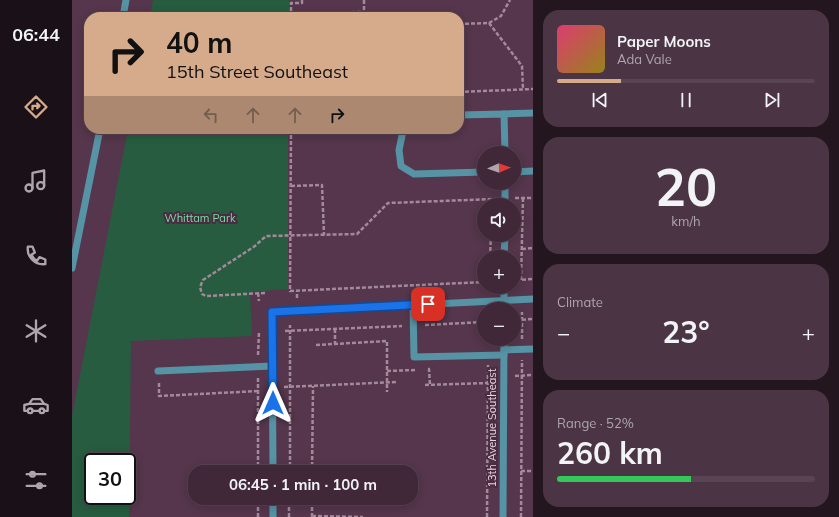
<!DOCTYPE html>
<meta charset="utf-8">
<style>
:root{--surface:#402839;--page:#4b3444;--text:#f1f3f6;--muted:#aea6ae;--line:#594453;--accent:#d6ab8b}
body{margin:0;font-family:Mulish,sans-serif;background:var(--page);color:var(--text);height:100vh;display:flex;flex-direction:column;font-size:15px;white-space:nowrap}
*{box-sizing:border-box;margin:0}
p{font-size:13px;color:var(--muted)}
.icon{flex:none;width:22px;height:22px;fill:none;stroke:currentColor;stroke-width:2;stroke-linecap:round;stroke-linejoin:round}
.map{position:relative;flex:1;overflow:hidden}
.panel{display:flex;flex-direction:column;gap:10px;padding:10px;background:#23161f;width:306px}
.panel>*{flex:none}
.guide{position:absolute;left:12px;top:12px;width:380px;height:122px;border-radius:16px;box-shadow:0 2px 10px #0003,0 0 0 1px var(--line);background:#d6ab8b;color:#111;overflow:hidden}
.needle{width:26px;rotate:88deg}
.buttons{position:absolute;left:405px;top:146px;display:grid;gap:8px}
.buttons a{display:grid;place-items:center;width:44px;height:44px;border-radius:50%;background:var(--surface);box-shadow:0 2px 10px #0003,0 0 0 1px var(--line);font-size:20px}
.speed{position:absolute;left:12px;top:453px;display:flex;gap:8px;font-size:20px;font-weight:700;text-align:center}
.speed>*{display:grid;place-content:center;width:52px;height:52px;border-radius:50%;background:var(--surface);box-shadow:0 2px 10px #0003,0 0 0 1px var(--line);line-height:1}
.speed .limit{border:2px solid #111;border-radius:6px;background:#fff;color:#111}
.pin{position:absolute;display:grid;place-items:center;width:34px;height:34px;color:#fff;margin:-17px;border-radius:8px;box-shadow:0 2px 6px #0006}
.me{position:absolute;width:44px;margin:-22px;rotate:0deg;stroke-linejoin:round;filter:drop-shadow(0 0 3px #0008)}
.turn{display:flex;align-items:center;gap:14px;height:84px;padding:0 16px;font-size:18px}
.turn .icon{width:52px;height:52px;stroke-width:2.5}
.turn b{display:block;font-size:28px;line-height:34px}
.lanes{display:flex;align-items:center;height:38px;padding:0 16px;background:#0003;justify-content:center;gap:20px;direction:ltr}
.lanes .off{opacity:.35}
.big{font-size:30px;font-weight:700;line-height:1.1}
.panel .widget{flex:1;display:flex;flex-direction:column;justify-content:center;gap:6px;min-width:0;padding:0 14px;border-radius:16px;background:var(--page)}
.panel .dial{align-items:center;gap:0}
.dial b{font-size:52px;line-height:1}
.song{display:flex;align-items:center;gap:12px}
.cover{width:48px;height:48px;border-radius:6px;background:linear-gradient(135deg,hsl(340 70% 55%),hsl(50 70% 35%))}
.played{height:4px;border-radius:2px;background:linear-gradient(90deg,var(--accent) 25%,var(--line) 25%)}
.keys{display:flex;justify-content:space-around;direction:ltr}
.heat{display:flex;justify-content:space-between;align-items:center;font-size:22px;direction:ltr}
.charge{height:6px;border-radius:3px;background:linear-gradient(90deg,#34c759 52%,var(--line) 0)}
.trip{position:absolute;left:116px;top:465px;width:230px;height:40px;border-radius:16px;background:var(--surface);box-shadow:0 2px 10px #0003,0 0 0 1px var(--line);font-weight:700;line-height:40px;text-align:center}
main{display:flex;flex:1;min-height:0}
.tabs{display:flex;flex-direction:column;width:72px;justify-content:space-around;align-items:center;background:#1a1017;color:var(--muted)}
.tabs .icon{width:28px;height:28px}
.tabs .current{color:var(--accent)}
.tabs b{font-size:18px;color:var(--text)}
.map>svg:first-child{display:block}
.green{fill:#275c40;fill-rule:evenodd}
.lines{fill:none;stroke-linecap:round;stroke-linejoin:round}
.path{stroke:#a38a9b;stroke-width:2.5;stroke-dasharray:4 2;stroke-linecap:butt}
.minor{stroke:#5693a4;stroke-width:7}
.route-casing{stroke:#114b97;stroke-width:10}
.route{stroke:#1a73e8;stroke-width:7}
.labels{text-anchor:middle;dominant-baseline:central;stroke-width:4;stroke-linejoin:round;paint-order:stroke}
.park-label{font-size:11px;fill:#79dba6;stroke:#4a2c41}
.street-label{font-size:11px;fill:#e8d4e1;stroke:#4a2c41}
</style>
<main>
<nav class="tabs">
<b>06:44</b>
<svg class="icon current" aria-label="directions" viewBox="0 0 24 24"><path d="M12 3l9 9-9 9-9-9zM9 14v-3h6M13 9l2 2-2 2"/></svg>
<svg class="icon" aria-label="music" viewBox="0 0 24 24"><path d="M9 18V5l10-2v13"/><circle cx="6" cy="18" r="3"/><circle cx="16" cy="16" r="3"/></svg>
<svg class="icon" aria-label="phone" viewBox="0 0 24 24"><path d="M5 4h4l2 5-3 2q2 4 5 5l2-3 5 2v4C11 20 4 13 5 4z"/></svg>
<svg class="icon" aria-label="climate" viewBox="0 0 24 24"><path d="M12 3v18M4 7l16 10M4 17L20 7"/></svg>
<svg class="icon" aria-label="car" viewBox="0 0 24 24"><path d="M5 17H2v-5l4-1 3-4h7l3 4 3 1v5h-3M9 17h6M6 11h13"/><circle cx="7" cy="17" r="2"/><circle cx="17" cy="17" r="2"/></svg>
<svg class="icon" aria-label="filters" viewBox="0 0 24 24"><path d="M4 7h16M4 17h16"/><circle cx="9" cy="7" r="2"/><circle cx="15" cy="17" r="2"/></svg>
</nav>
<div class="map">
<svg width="461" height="517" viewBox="0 0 461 517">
<rect width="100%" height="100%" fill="#55364c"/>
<g class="green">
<polygon points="81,0 217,0 217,17 78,17"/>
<path d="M 56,129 L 216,129 L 216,289 L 178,292 L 180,336 L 59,341 L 57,517 L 0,517 L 0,416 ZM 21,462 L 55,462 L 55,496 L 21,496 Z"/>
</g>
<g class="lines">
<g class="path">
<polyline points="292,0 292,12 295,17"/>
<polyline points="219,13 292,12"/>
<polyline points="219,17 219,3 230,3 230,0"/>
<polyline points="417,23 450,66 451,89"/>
<polyline points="387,24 417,23 429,16 438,0"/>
<polyline points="387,92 461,89"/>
<polyline points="219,129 218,291 412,282"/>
<polyline points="219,186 250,185 252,235"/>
<polyline points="443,198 461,198"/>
<polyline points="419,205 419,199"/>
<polyline points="450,249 461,248"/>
<polyline points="418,257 419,235"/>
<polyline points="444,280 461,279"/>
<polyline points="449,280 451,198"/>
<polyline points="186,293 187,301"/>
<polyline points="193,293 134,296 130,294 128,287 131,280 183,246 194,236 285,234 316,203 422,199"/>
<polyline points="225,298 225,291"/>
<polyline points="444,320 461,319"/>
<polyline points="353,325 412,322"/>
<polyline points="263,329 263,344"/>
<polyline points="213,331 330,326"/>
<polyline points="450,339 450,312"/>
<polyline points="244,345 315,341 315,392"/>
<polyline points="186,355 187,332"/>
<polyline points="356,369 357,369 358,385"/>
<polyline points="315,371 343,370"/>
<polyline points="443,376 461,375"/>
<polyline points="87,383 87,396 187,391"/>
<polyline points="353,385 416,383"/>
<polyline points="212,387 325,382"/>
<polyline points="449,471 461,471"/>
<polyline points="186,472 186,378"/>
<polyline points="218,472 218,325"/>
<polyline points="240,472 241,386"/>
<polyline points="240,516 291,517"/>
<polyline points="186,517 186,498"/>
<polyline points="217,517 217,498"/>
<polyline points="240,517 240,498"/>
<polyline points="415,517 416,365"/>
<polyline points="449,517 450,360"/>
</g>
<g class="minor">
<polyline points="51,17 54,0"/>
<polyline points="432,114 461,113"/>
<polyline points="387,115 432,114 433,153"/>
<polyline points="333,129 331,131 327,150 329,166 342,174 412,172"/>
<polyline points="442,172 461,171"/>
<polyline points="433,205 433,183"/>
<polyline points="432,257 433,235"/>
<polyline points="0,268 28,129"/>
<polyline points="341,305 342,357 432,355"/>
<polyline points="432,309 432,287"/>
<polyline points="432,350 461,349"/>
<polyline points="86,371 201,366"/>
<polyline points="201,472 200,312 461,299"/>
<polyline points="201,498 201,517"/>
<polyline points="431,517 432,339"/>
</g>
</g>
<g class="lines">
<g class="route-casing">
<polyline id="route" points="201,403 200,312 356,304"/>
</g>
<use href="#route" class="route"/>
</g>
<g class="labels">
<g class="park-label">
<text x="128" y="218">Whittam Park</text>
</g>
<g class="street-label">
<text transform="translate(420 428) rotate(-90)">13th Avenue Southeast</text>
</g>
</g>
</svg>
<div class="buttons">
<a><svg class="needle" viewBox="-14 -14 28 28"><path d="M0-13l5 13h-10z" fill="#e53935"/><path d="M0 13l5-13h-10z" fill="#aea6ae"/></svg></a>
<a><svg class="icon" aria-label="sound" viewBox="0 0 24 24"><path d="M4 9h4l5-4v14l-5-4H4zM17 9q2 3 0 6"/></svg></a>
<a>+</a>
<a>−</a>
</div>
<div class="speed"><div class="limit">30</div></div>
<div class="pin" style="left:356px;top:304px;background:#d93025"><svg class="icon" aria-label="arrive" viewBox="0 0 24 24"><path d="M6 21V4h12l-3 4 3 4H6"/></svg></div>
<svg class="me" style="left:201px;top:403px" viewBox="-20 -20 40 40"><path d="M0-17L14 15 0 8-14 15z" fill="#1a73e8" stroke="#fff" stroke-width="4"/></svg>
<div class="trip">06:45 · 1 min · 100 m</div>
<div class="guide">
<div class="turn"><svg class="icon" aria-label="right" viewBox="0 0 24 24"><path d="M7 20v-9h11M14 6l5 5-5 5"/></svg><div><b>40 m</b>15th Street Southeast</div></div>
<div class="lanes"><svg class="icon off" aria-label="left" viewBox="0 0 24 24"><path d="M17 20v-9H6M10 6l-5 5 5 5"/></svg><svg class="icon off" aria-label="ahead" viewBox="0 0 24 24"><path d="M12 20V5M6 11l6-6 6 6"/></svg><svg class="icon off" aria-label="ahead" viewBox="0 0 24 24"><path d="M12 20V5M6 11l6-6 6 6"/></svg><svg class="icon" aria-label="right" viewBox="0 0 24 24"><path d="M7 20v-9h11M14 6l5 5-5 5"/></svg></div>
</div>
</div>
<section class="panel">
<div class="widget">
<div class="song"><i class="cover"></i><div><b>Paper Moons</b><p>Ada Vale</p></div></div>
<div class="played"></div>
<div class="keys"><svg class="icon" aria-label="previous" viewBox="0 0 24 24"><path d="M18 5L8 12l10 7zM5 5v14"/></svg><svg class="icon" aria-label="pause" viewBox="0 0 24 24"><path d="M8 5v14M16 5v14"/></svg><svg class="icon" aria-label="next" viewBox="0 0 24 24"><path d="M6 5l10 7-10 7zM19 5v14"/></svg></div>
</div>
<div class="widget dial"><b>20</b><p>km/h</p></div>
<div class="widget"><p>Climate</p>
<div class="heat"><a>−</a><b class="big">23°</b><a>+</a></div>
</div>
<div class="widget"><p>Range · 52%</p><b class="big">260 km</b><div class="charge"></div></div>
</section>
</main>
